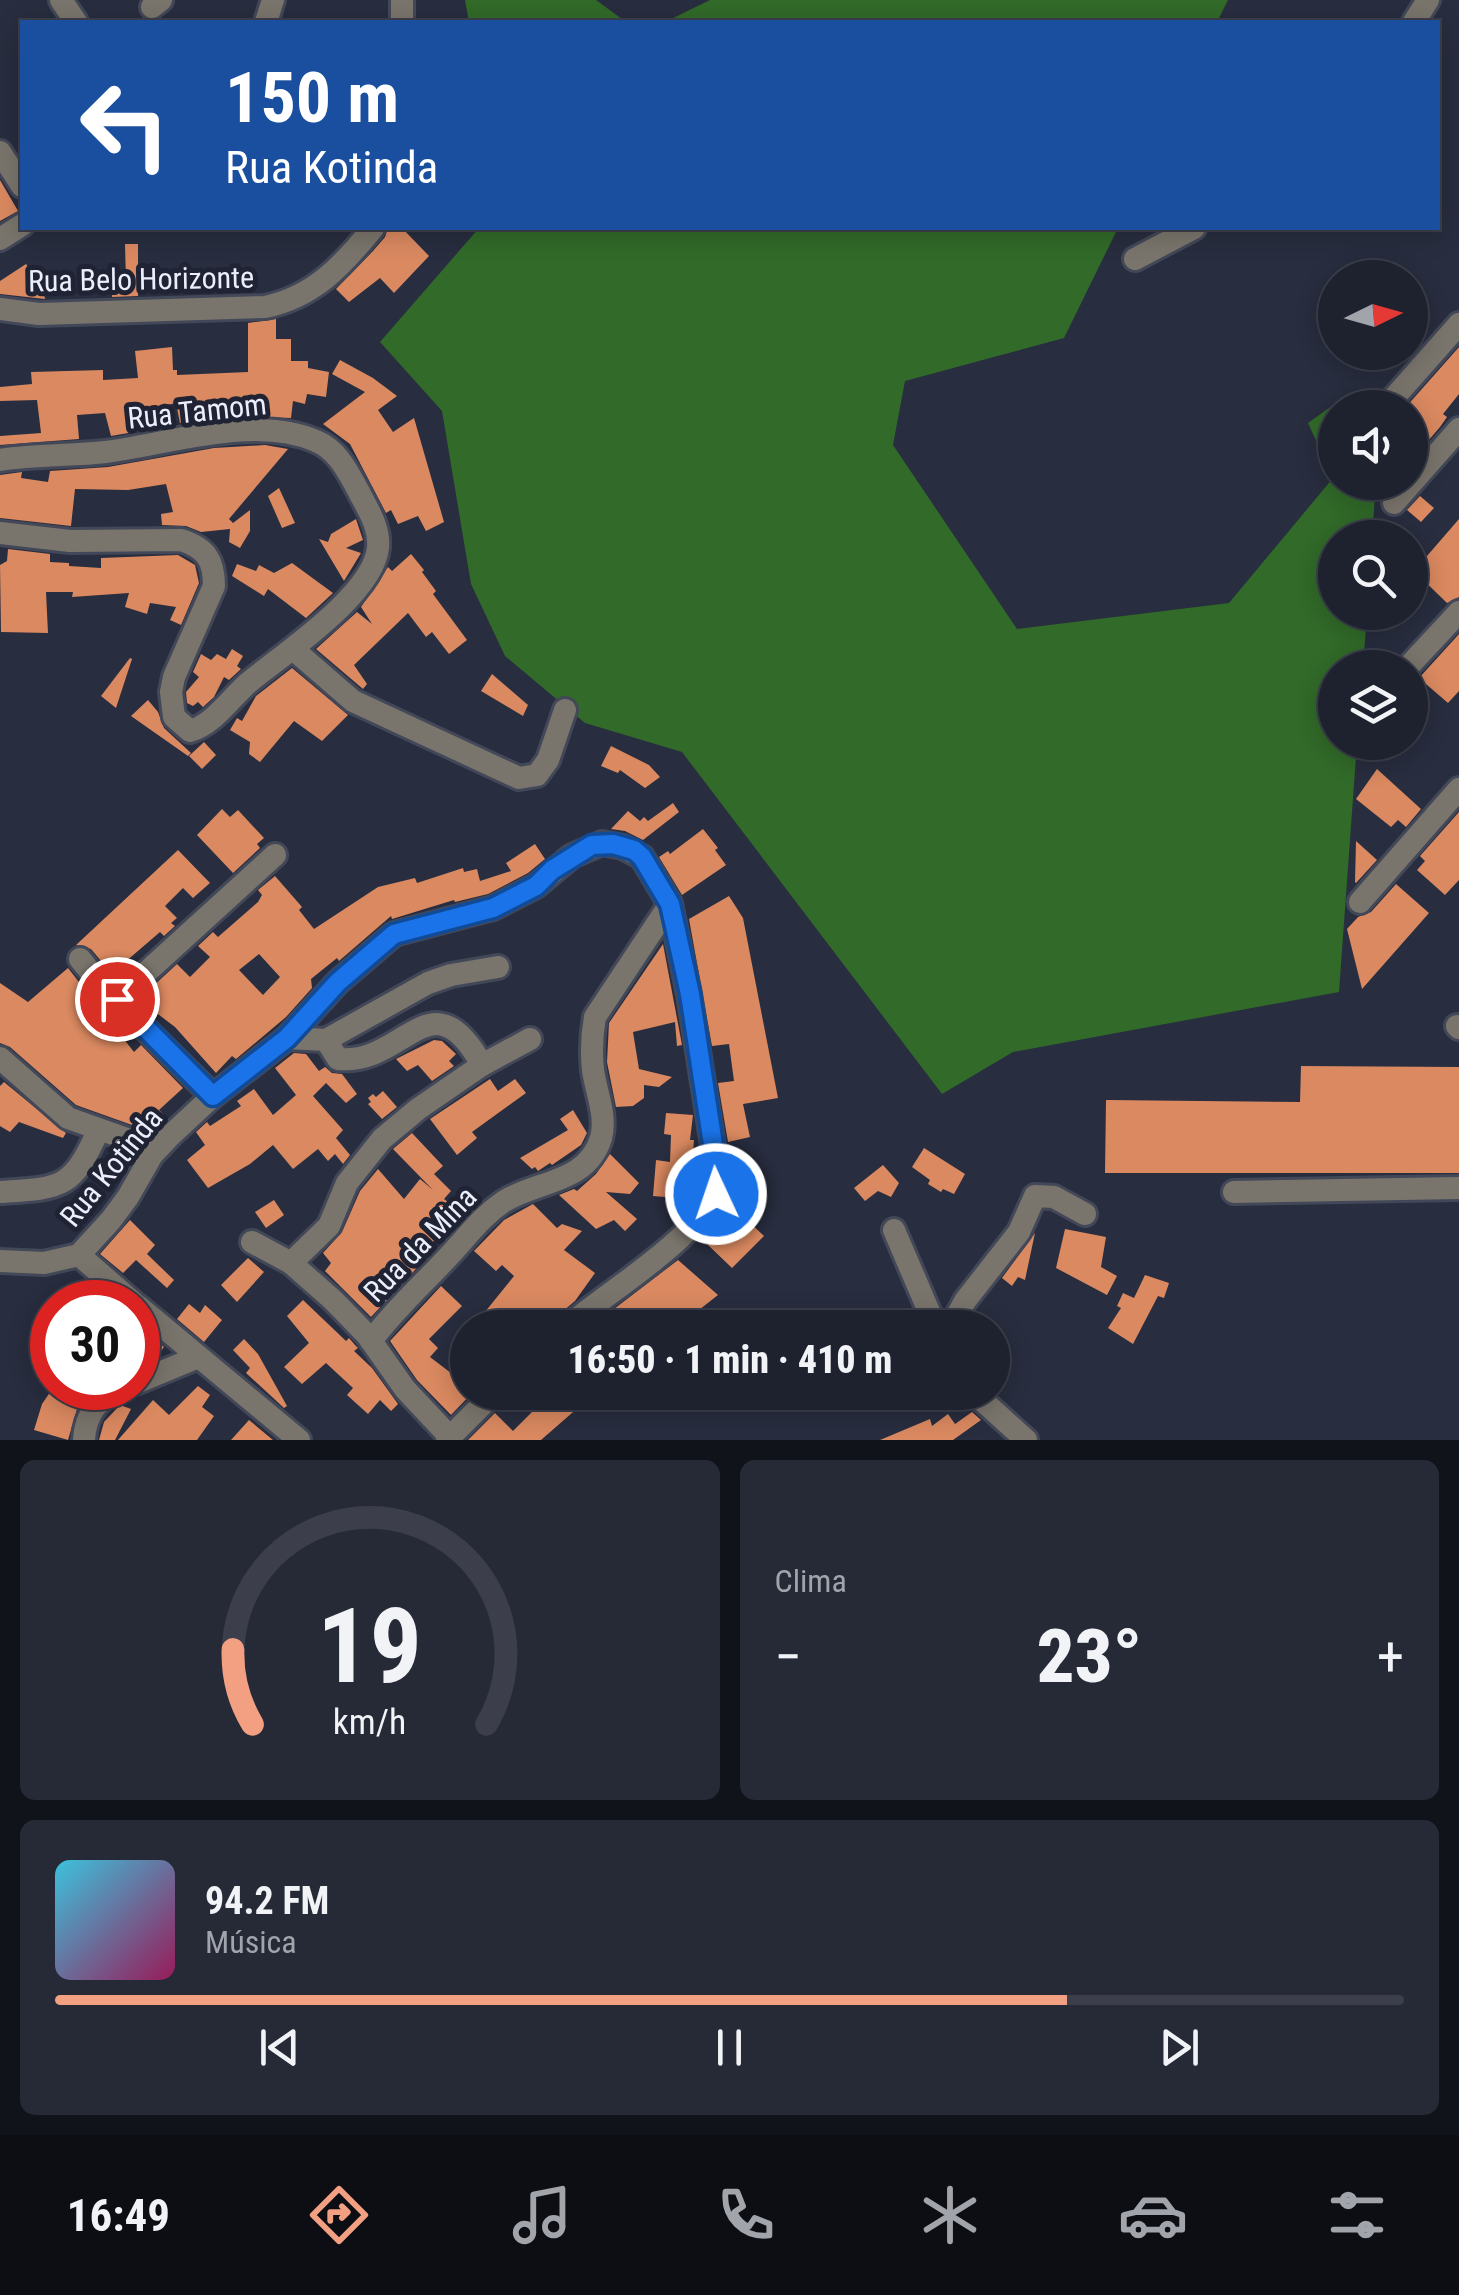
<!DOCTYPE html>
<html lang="pt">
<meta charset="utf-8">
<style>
:root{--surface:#1e222f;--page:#262a37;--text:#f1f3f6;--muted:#a1a4aa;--line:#3c3f4b;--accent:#f2a081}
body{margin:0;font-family:"Roboto Condensed",sans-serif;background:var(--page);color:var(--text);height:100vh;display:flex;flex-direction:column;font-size:38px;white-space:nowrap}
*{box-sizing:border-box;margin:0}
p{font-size:32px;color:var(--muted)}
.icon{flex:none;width:55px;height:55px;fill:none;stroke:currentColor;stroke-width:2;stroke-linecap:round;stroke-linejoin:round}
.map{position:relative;height:1440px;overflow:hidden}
.side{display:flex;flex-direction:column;gap:20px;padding:20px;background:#10131a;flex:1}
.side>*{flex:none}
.top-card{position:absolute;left:20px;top:20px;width:1420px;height:210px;border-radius:0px;box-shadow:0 5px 25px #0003,0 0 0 2px var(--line);background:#1a4fa0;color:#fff;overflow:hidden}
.needle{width:65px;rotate:85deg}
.buttons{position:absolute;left:1318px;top:260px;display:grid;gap:20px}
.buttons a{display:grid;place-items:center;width:110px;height:110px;border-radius:50%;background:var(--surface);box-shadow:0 5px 25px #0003,0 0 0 2px var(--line);font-size:50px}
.speed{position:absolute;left:30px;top:1280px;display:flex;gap:20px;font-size:50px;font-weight:700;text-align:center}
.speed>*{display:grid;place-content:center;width:130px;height:130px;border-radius:50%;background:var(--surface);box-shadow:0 5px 25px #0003,0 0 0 2px var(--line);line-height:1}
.speed .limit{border:15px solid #d22;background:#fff;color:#111}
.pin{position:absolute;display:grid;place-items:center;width:85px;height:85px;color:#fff;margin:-42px;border:5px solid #fff;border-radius:50%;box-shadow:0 2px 10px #0007}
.me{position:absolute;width:110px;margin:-55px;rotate:357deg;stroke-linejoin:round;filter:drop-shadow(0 0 8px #0008)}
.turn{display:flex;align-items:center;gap:35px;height:210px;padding:0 40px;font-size:45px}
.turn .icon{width:130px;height:130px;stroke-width:2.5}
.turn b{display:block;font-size:70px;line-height:85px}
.big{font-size:75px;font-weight:800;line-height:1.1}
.side .card{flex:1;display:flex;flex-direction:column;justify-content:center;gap:15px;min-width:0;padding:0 35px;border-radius:15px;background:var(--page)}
.side .dial{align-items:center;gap:0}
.dial svg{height:260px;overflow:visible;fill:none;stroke:var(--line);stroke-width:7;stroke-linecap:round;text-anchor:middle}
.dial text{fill:var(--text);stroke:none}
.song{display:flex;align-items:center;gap:30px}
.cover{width:120px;height:120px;border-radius:15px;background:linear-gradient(135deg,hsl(190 70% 55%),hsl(330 70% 35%))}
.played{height:10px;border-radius:5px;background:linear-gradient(90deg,var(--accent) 75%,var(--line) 75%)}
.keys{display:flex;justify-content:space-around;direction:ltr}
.heat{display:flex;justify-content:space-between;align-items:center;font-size:55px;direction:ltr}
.side .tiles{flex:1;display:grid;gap:20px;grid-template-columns:1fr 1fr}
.card:last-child{grid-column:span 2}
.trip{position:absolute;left:450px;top:1310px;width:560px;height:100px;border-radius:50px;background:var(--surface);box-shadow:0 5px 25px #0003,0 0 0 2px var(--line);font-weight:800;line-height:100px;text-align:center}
.menu{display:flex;height:160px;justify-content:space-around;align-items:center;background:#0c0e13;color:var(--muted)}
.menu .icon{width:70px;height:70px}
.menu .selected{color:var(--accent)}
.menu b{font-size:45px;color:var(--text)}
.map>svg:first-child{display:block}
.forest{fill:#316a29}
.building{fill:#da8960;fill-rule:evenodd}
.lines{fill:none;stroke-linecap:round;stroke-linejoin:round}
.minor-casing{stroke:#434859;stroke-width:28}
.minor{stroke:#7a756c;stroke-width:22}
.route-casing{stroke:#114b97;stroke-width:25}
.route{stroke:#1a73e8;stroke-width:18}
.labels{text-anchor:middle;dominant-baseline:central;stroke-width:10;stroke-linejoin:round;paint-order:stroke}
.street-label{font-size:30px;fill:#ebeffb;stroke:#1f2334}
</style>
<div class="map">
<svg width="1459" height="1440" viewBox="0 0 1459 1440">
<rect width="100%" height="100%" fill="#282d3f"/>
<g class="forest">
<polygon points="465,0 596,0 626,22 469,22"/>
<polygon points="710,0 1228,0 1217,22 665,22"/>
<polygon points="479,228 1118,228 1064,338 905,381 893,445 1017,629 1229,603 1333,478 1308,423 1350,393 1360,407 1335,408 1335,482 1376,483 1372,537 1335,538 1335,612 1367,613 1363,667 1335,668 1335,742 1357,743 1339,992 1013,1052 942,1094 682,752 585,723 505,656 471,584 442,411 380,342"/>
</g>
<g class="building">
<polygon points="0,180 18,211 0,221"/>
<polygon points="388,228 402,228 429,256 394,293 380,278 349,302 336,289 373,251 385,237"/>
<polygon points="125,244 138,244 138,296 112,297 113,281 126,282"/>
<polygon points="26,264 38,282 41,281 45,299 0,294 0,281"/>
<polygon points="276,319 276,339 291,339 291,361 308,361 308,368 329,372 326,397 307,394 305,404 293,401 291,418 239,416 180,423 176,403 135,412 140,431 111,436 105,413 77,415 79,439 0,445 0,436 41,433 37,400 0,401 0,387 32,384 31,372 103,370 103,380 138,378 135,351 172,347 173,370 177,370 177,375 248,372 248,323"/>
<polygon points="1459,347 1459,394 1443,414 1447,417 1440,427 1410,462 1410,446 1416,439 1410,434 1410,408 1405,408"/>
<polygon points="340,360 373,378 397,396 378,410 393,432 414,418 444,522 426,531 418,516 398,524 391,510 386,513 350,444 323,424 365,392 332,374"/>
<polygon points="265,445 288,449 229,519 233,523 250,510 250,531 240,548 229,542 230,529 201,532 186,526 162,525 161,514 173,512 166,484 128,490 75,489 71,526 0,518 0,475 22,472 21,478 48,482 50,471 108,467 214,448"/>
<polygon points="279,488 295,523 282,528 268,496"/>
<polygon points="1420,496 1434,508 1421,522 1407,510"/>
<polygon points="356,519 363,540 346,548 361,553 344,581 319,539 328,542 331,534"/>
<polygon points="1459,519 1459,597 1447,603 1414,571"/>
<polygon points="8,549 50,554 50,562 69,563 69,566 101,568 101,558 178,555 195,565 199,583 181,625 170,620 176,607 150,603 147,614 125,607 129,593 72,597 73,592 46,592 48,633 1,632 0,565 7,561"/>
<polygon points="411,554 424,570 422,572 436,591 433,594 467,640 449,654 432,632 426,637 408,613 354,665 367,684 363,689 316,649 357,612 372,624 361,607 388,567 392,571"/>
<polygon points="292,563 333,593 306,618 268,589 264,596 232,576 237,564 256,571 259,565 274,573"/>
<polygon points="1459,634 1459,691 1448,703 1419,678"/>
<polygon points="232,649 243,656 237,666 241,669 229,680 224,677 214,697 203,707 198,702 193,706 187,703 186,692 199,677 193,672 201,654 211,660 217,654 226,659"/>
<polygon points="130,658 132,659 116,708 101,696"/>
<polygon points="292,668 348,715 322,741 294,721 260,762 249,754 250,742 230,730 237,718 242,721 256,696"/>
<polygon points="492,674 528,705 523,716 481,691"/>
<polygon points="148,700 158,712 164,728 191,753 188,756 131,716"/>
<polygon points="204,742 216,755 202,769 189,756"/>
<polygon points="611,746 649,765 660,777 645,788 620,770 618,773 601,766"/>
<polygon points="1377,769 1421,809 1406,827 1398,820 1391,827 1356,799"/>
<polygon points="673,803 679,812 643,840 625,831 611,829 628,811 640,821 644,817 648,821"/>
<polygon points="222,809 230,817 238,810 264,838 257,844 260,848 233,873 197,835"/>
<polygon points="1459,812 1459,880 1445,895 1417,870 1425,861 1420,856"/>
<polygon points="703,829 718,848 715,850 726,865 682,895 659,857 668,851 670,854"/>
<polygon points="1356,841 1377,860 1356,883 1355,882"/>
<path d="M 535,844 L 545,859 L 528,873 L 488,894 L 455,902 L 454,900 L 392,919 L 391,916 L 339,961 L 337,958 L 311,979 L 312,988 L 286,1017 L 236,1059 L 232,1056 L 216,1073 L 175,1027 L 154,1011 L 151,1014 L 138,1000 L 177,964 L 190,977 L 210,957 L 198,946 L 213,932 L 218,937 L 258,902 L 262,895 L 258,890 L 275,876 L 302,907 L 299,910 L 314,929 L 378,887 L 415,878 L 417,883 L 463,868 L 464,872 L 477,869 L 480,881 L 511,871 L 506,863 ZM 259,954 L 280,977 L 263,995 L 239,970 Z"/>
<polygon points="178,850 210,883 193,898 183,888 165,906 177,918 171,923 175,926 164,936 160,932 124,963 129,968 116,979 91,949 76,945"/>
<polygon points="1396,884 1429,913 1362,989 1347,929 1358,917 1371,912"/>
<polygon points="729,896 743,918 778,1098 743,1104 750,1137 728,1142 718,1083 734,1081 729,1044 712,1046 689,919"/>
<polygon points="663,944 682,1045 677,1046 675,1022 633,1032 639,1069 672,1077 659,1087 644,1085 644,1098 633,1106 616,1107 607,1062 609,1023"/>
<polygon points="68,968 134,1052 141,1045 183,1088 159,1110 167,1118 150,1136 132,1125 76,1105 10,1047 0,1043 0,983 28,1002"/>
<polygon points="434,1040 442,1041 456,1054 449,1061 454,1066 432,1081 418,1065 407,1071 396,1059"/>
<polygon points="294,1053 306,1054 319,1071 325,1067 332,1073 342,1074 357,1094 346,1103 326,1083 313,1096 343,1130 336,1138 350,1155 343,1164 335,1154 328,1161 318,1149 293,1169 273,1145 250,1164 208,1188 187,1160 205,1145 196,1132 207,1122 210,1126 241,1106 237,1101 254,1089 273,1115 296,1095 275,1068"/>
<polygon points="1301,1066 1459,1067 1459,1173 1105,1173 1106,1100 1300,1102"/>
<polygon points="490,1079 498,1091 515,1079 526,1093 472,1132 477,1138 457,1155 430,1119"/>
<polygon points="4,1082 66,1133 63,1138 19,1122 10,1132 0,1126 0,1086"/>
<polygon points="383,1091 397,1107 382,1119 368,1104 371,1102 368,1098 373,1094 376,1097"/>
<polygon points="573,1110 587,1133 581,1145 552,1165 550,1163 538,1171 535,1167 532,1169 520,1158 568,1130 560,1119"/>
<polygon points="666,1113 693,1115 690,1140 694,1140 692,1164 701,1165 703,1176 699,1188 690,1188 689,1199 653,1196 656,1160 670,1162 671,1135 664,1134"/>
<polygon points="412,1133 443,1166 434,1174 451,1191 444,1199 458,1209 424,1254 427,1257 371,1317 325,1271 331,1263 323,1253 342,1232 360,1191 378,1169 404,1199 420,1179 433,1190 393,1149"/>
<polygon points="924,1148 965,1174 954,1194 943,1189 941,1192 928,1184 930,1180 912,1167"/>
<polygon points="610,1154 639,1183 630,1194 606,1192 637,1219 625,1231 614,1220 596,1229 559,1195 574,1189 577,1191 596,1174"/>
<polygon points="883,1165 899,1183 891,1197 878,1191 865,1201 854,1188"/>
<polygon points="274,1200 284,1215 266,1228 255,1212"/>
<polygon points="533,1204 557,1228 562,1224 582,1231 564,1250 595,1273 575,1301 556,1317 551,1328 472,1328 514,1276 502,1265 496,1271 474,1251 504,1220"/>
<polygon points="735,1217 746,1225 745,1218 764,1236 732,1268 708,1245"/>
<polygon points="130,1220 155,1245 147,1254 174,1280 167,1288 136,1260 123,1273 100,1254"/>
<polygon points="1065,1229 1106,1237 1101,1267 1117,1276 1107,1295 1056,1268"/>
<polygon points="1035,1233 1025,1280 1018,1277 1012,1286 1002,1278"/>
<polygon points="248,1258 264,1272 237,1302 221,1285"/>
<polygon points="678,1260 718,1295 676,1328 632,1328 614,1309"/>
<polygon points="1145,1275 1169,1283 1164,1298 1158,1296 1133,1344 1108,1328 1121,1308 1117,1306 1123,1293 1134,1298"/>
<polygon points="441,1286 462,1306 429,1339 438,1348 430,1357 468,1386 468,1392 473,1392 451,1415 417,1380 390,1341"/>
<polygon points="303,1300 346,1341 349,1338 355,1345 358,1348 354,1351 372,1368 398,1404 391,1411 380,1400 368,1414 347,1395 353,1388 326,1363 302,1384 284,1367 309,1343 287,1316"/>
<polygon points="189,1304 200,1313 205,1305 222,1320 204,1342 177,1319"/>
<polygon points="151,1336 164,1347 156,1358 150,1361 138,1353"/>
<polygon points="244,1339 258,1354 287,1406 284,1408 246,1373 250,1368 233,1350"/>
<polygon points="198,1386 210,1395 202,1407 214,1416 197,1440 118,1440 153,1400 169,1415"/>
<polygon points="53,1388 93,1388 77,1409 68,1440 34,1430 42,1404"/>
<polygon points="520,1392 542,1392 552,1402 560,1392 579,1392 588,1399 541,1440 468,1440 495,1413 513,1431 536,1408"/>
<polygon points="120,1405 131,1409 115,1440 99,1440 104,1422"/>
<polygon points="972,1412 981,1420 953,1440 880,1440 930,1419 932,1426 948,1414 955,1424"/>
<polygon points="249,1420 273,1440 231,1440"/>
</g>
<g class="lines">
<g class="minor-casing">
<g id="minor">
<polyline points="61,0 76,22"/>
<polyline points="402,0 402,22"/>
<polyline points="152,7 161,0"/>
<polyline points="266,22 273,0"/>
<polyline points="1414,22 1428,0"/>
<polyline points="0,152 22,186"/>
<polyline points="0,239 22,225"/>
<polyline points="1135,259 1194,228"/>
<path d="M 0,309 L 39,314 L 265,307 C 314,297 343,265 373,228"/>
<polyline points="1392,400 1459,324"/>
<path d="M 0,460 C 35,454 71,456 106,452 C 169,444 255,414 316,441 C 338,450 348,472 359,492 C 368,510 380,527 378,548 C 373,595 283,654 248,683 C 230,699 214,724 190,731 L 174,717 L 171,692 L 174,677 L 214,586 C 214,560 206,548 181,540 L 70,541 L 0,533"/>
<polyline points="1394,503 1459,429"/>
<polyline points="293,649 353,701 519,778 537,775 548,760 565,710"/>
<polyline points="1407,668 1459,612"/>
<polyline points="1360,902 1459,789"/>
<polyline points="80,959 102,986 213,1096"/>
<polyline points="117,999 275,855"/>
<polyline points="1457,1026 1459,1028"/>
<path d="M 287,1038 L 326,1040 L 338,1059 C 405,1066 431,973 482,1065 L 418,1109 L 382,1139 L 347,1183 L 329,1226 L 291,1263 L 333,1300 L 367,1335 L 405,1389 L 450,1437"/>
<polyline points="326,1040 428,983 451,975 498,967"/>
<polyline points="0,1058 68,1118 127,1139 152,1155"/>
<polyline points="482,1065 530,1039"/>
<path d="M 0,1192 C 62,1188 72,1189 98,1131"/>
<polyline points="1234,1192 1459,1188"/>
<polyline points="894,1230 936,1328"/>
<polyline points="252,1242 291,1263"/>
<polyline points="79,1255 133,1302"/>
<path d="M 0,1261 L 44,1263 L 79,1255 L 111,1220 L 128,1197 L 152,1155 L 171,1135 L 213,1096 L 287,1038 L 338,982 L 394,934 L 493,908 L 536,886 L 572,856 L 602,843 L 623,847 L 642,857 L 670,904 L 689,994 L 718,1177 C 711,1235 608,1289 566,1328"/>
<polyline points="138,1306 299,1440"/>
<polyline points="950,1328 965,1301 1019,1232 1035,1196 1054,1197 1085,1214"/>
<path d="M 371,1341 C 395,1309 422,1285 449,1256 C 467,1237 481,1217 503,1202 C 537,1180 587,1184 601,1138 C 607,1116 596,1092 593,1070 C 591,1052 592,1034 595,1017 L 670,904"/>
<polyline points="138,1382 198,1357"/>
<polyline points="973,1392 1026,1440"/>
<path d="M 84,1440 C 85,1415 99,1397 121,1388"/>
<polyline points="447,1440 495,1392"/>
</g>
</g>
<use href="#minor" class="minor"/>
</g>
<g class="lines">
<g class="route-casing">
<polyline id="route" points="117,999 213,1096 287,1038 338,982 394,934 493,908 536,886 552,870 592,845 613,844 634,850 642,857 670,904 690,994 718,1177 716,1194"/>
</g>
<use href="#route" class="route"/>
</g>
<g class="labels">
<g class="street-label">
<text transform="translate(141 279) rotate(-1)">Rua Belo Horizonte</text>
<text transform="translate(197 411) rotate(-6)">Rua Tamom</text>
<text transform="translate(111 1167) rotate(-51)">Rua Kotinda</text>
<text transform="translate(420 1244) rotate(-46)">Rua da Mina</text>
</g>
</g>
</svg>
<div class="buttons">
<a><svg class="needle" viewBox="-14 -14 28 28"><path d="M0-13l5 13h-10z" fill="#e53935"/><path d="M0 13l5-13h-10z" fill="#a1a4aa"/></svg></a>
<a><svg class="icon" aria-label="sound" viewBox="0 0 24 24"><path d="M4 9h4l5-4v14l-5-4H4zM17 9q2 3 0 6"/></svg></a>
<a><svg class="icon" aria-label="search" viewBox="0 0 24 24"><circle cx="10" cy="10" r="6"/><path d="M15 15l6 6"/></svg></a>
<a><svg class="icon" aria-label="layers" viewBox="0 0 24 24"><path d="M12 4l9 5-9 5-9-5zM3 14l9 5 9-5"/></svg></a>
</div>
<div class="speed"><div class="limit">30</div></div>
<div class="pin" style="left:117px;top:999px;background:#d93025"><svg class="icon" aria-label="arrive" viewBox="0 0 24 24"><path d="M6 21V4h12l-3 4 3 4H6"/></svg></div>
<svg class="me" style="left:716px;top:1194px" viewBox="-20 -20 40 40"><circle r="17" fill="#1a73e8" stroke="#fff" stroke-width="3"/><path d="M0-11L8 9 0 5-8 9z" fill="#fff"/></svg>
<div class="trip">16:50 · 1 min · 410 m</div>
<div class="top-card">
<div class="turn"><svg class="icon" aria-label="left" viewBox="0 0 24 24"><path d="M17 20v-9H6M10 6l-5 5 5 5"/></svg><div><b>150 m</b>Rua Kotinda</div></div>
</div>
</div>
<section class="side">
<div class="tiles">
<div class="card dial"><svg viewBox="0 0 100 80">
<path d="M14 69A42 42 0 1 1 86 69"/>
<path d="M14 69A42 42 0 0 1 8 46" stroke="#f2a081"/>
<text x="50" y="56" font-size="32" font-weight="700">19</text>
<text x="50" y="72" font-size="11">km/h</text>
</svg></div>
<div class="card"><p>Clima</p>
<div class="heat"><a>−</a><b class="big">23°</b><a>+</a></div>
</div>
<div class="card">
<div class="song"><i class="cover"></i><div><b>94.2 FM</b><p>Música</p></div></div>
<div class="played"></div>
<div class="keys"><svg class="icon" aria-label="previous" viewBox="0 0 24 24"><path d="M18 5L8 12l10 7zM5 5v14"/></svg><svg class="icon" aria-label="pause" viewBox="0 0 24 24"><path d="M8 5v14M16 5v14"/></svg><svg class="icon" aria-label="next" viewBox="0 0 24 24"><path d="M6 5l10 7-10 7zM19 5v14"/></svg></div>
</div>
</div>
</section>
<nav class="menu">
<b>16:49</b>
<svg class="icon selected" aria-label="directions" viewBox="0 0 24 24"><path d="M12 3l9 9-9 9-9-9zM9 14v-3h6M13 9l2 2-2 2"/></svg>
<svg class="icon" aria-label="music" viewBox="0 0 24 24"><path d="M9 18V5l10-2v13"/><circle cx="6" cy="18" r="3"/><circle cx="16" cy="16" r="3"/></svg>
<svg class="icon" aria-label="phone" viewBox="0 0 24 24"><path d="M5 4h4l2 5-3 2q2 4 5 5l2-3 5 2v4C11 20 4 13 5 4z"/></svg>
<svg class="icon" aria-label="climate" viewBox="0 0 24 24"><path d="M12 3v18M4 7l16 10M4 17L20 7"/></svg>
<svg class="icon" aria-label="car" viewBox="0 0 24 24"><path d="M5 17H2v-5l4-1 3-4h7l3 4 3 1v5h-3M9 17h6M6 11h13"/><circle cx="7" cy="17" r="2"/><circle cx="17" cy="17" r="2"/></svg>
<svg class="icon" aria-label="filters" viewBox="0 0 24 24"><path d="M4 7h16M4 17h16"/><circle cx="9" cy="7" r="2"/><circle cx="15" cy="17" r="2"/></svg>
</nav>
